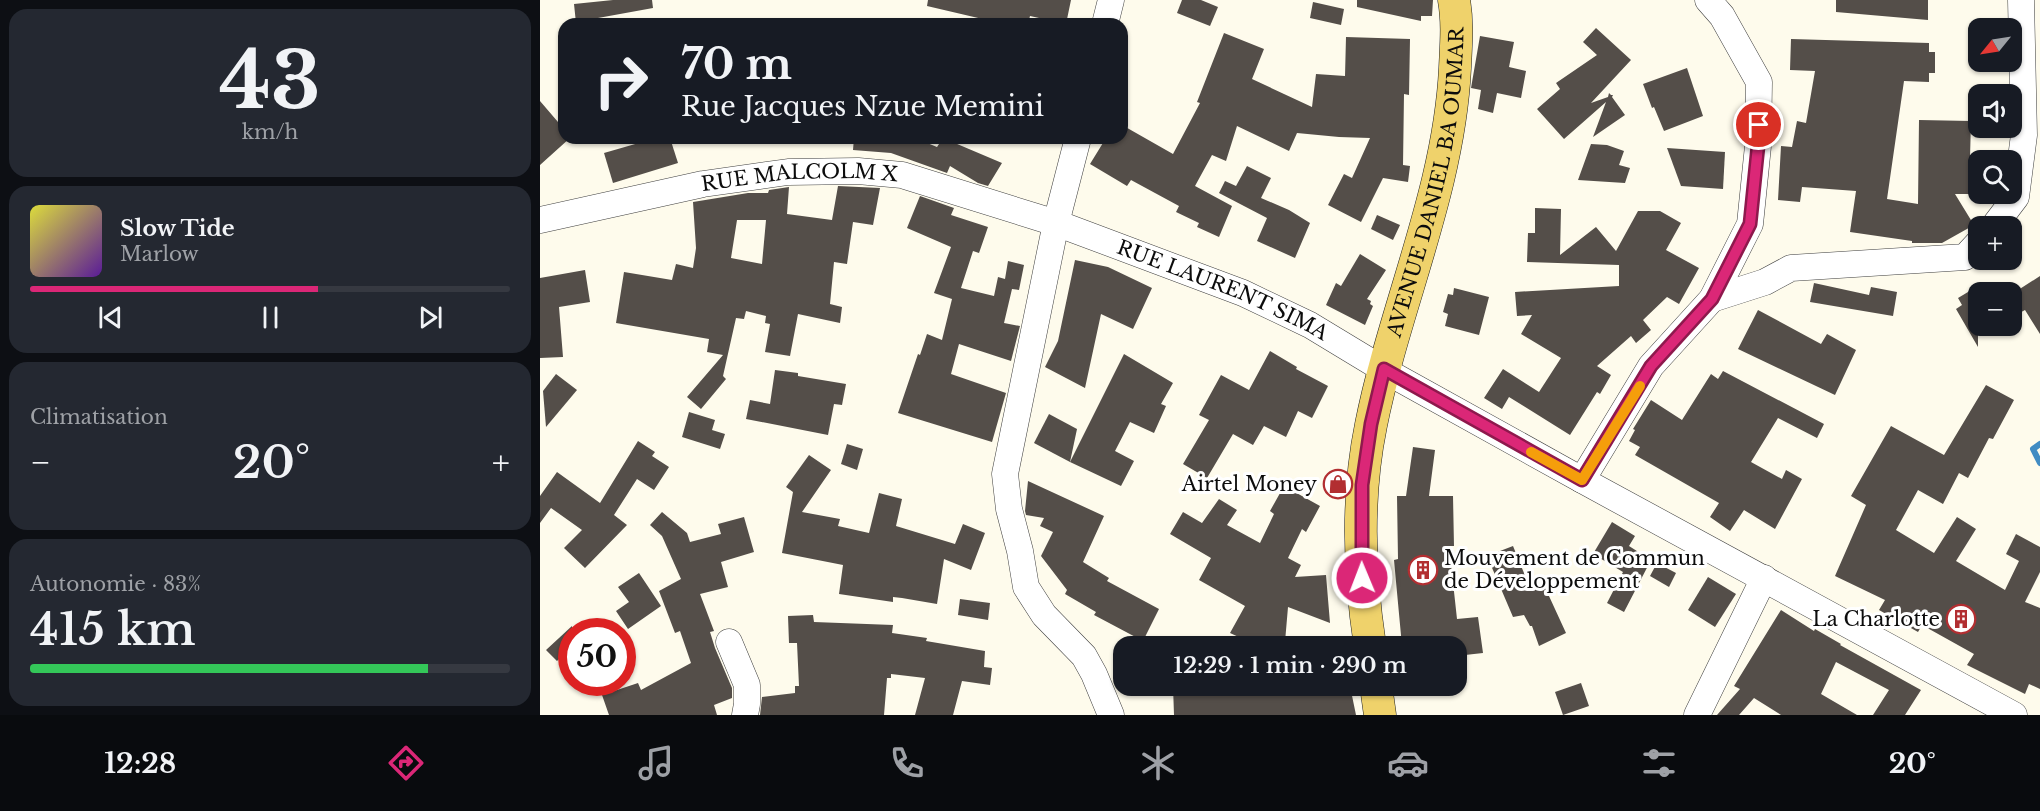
<!DOCTYPE html>
<html lang="fr">
<meta charset="utf-8">
<style>
:root{--surface:#171b24;--page:#242831;--text:#f1f3f6;--muted:#9ea1a6;--line:#363941;--accent:#db2777}
body{margin:0;font-family:"Libre Baskerville",serif;background:var(--page);color:var(--text);height:100vh;display:flex;flex-direction:column;font-size:22px;white-space:nowrap}
*{box-sizing:border-box;margin:0}
p{font-size:20px;color:var(--muted)}
.icon{flex:none;width:33px;height:33px;fill:none;stroke:currentColor;stroke-width:2;stroke-linecap:round;stroke-linejoin:round}
.map{position:relative;flex:1;overflow:hidden}
.sheet{display:flex;flex-direction:column;gap:9px;padding:9px;background:#0d0f14;width:540px}
.sheet>*{flex:none}
.hud{position:absolute;left:18px;top:18px;width:570px;height:126px;border-radius:18px;box-shadow:0 2px 4px #0004;background:#171b24;color:var(--text);overflow:hidden}
.needle{width:39px;rotate:240deg}
.controls{position:absolute;left:1428px;top:18px;display:grid;gap:12px}
.controls a{display:grid;place-items:center;width:54px;height:54px;border-radius:12px;background:var(--surface);box-shadow:0 2px 4px #0004;font-size:30px}
.speed{position:absolute;left:18px;top:618px;display:flex;gap:12px;font-size:30px;font-weight:700;text-align:center}
.speed>*{display:grid;place-content:center;width:78px;height:78px;border-radius:50%;background:var(--surface);box-shadow:0 2px 4px #0004;line-height:1}
.speed .limit{border:9px solid #d22;background:#fff;color:#111}
.pin{position:absolute;display:grid;place-items:center;width:51px;height:51px;color:#fff;margin:-26px;border:3px solid #fff;border-radius:50%;box-shadow:0 2px 6px #0007}
.me{position:absolute;width:66px;margin:-33px;rotate:359deg;stroke-linejoin:round;filter:drop-shadow(0 0 4px #0008)}
.turn{display:flex;align-items:center;gap:21px;height:126px;padding:0 24px;font-size:27px}
.turn .icon{width:78px;height:78px;stroke-width:2.5}
.turn b{display:block;font-size:42px;line-height:51px}
.big{font-size:45px;font-weight:600;line-height:1.1}
.sheet .widget{flex:1;display:flex;flex-direction:column;justify-content:center;gap:9px;min-width:0;padding:0 21px;border-radius:18px;background:var(--page)}
.sheet .dial{align-items:center;gap:0}
.dial b{font-size:78px;line-height:1}
.song{display:flex;align-items:center;gap:18px}
.cover{width:72px;height:72px;border-radius:9px;background:linear-gradient(135deg,hsl(60 70% 55%),hsl(270 70% 35%))}
.played{height:6px;border-radius:3px;background:linear-gradient(90deg,var(--accent) 60%,var(--line) 60%)}
.keys{display:flex;justify-content:space-around;direction:ltr}
.heat{display:flex;justify-content:space-between;align-items:center;font-size:33px;direction:ltr}
.charge{height:9px;border-radius:4px;background:linear-gradient(90deg,#34c759 83%,var(--line) 0)}
.trip{position:absolute;left:573px;top:636px;width:354px;height:60px;border-radius:18px;background:var(--surface);box-shadow:0 2px 4px #0004;font-weight:600;line-height:60px;text-align:center}
.tab-bar{display:flex;height:96px;justify-content:space-around;align-items:center;background:#090b0e;color:var(--muted)}
.tab-bar .icon{width:42px;height:42px}
.tab-bar .current{color:var(--accent)}
.tab-bar b{font-size:27px;color:var(--text)}
main{display:flex;flex:1;min-height:0}
.map>svg:first-child{display:block}
.lines{fill:none;stroke-linecap:round;stroke-linejoin:round}
.stream{stroke:#418cc3;stroke-width:6}
.building{fill:#544e49;fill-rule:evenodd}
.minor-casing{stroke:#3f3f3f;stroke-width:27}
.major-casing{stroke:#1d1d1d;stroke-width:33}
.minor{stroke:#fff;stroke-width:26}
.major{stroke:#efd26b;stroke-width:32}
.route-casing{stroke:#8e194d;stroke-width:15}
.route{stroke:#db2777;stroke-width:10}
.slow{stroke:#f59e0b;stroke-width:10}
.labels{text-anchor:middle;dominant-baseline:central;stroke-width:6;stroke-linejoin:round;paint-order:stroke}
.street-label{font-size:20px;fill:#0c0c0c;stroke:#fff}
.poi-label{font-size:20px;fill:#0c0c0c;stroke:#fff;text-anchor:end}
</style>
<main>
<section class="sheet">
<div class="widget dial"><b>43</b><p>km/h</p></div>
<div class="widget">
<div class="song"><i class="cover"></i><div><b>Slow Tide</b><p>Marlow</p></div></div>
<div class="played"></div>
<div class="keys"><svg class="icon" aria-label="previous" viewBox="0 0 24 24"><path d="M18 5L8 12l10 7zM5 5v14"/></svg><svg class="icon" aria-label="pause" viewBox="0 0 24 24"><path d="M8 5v14M16 5v14"/></svg><svg class="icon" aria-label="next" viewBox="0 0 24 24"><path d="M6 5l10 7-10 7zM19 5v14"/></svg></div>
</div>
<div class="widget"><p>Climatisation</p>
<div class="heat"><a>−</a><b class="big">20°</b><a>+</a></div>
</div>
<div class="widget"><p>Autonomie · 83%</p><b class="big">415 km</b><div class="charge"></div></div>
</section>
<div class="map">
<svg width="1500" height="715" viewBox="0 0 1500 715">
<rect width="100%" height="100%" fill="#fefbec"/>
<g class="lines">
<polyline class="stream" points="1500,444 1493,449 1500,463"/>
</g>
<g class="building">
<polygon points="73,0 112,0 113,8 58,18 58,21 36,23 34,4"/>
<polygon points="388,0 531,0 526,24 490,16 488,24 450,24 451,21 387,6"/>
<polygon points="642,0 661,0 678,7 670,26 637,13"/>
<polygon points="817,0 893,0 892,16 881,16 881,21 817,7"/>
<polygon points="1296,0 1388,0 1388,20 1296,12"/>
<polygon points="773,2 804,9 801,25 770,18"/>
<polygon points="1056,28 1091,60 1051,103 1068,97 1069,93 1071,95 1073,95 1072,97 1085,115 1053,137 1066,102 1024,139 997,109 1020,89 1016,83 1057,55 1043,42"/>
<polygon points="684,33 724,49 712,79 772,107 776,74 805,76 806,37 870,39 869,95 864,94 863,165 870,166 868,182 843,178 821,222 788,205 804,174 812,178 830,138 799,137 757,133 749,151 697,126 686,161 672,155 655,186 692,206 679,237 657,227 659,223 636,212 639,206 591,180 587,186 550,164 566,138 582,138 582,125 633,154 660,103 657,102"/>
<polygon points="940,36 974,42 969,67 986,71 981,98 957,93 953,113 938,109 941,90 931,88"/>
<polygon points="1251,39 1389,43 1389,52 1395,52 1395,73 1389,73 1389,82 1364,81 1347,199 1378,204 1379,120 1431,121 1429,194 1415,194 1434,225 1402,243 1372,243 1372,241 1310,232 1316,191 1262,187 1260,202 1238,200 1241,146 1252,147 1257,121 1266,123 1275,71 1250,70"/>
<polygon points="1147,68 1163,116 1124,131 1114,107 1112,108 1103,84"/>
<polygon points="0,101 24,129 24,138 30,138 0,165"/>
<polygon points="116,138 130,138 138,163 73,183 64,153"/>
<polygon points="314,138 375,138 397,147 403,138 462,163 448,186 438,183 410,166 407,173 351,153 313,150"/>
<polygon points="1051,144 1067,145 1084,151 1079,165 1090,168 1085,183 1038,180"/>
<polygon points="1127,148 1185,152 1183,189 1141,186"/>
<polygon points="707,166 731,178 721,198 749,210 770,223 755,258 717,241 727,218 679,193 685,181 696,186"/>
<path d="M 298,186 L 340,188 L 333,225 L 313,222 L 307,264 L 294,262 L 290,304 L 302,307 L 300,323 L 258,314 L 250,356 L 225,352 L 230,324 L 225,323 L 226,316 L 206,311 L 204,319 L 196,318 L 183,376 L 186,379 L 161,409 L 147,397 L 183,355 L 167,352 L 169,339 L 76,323 L 84,272 L 132,280 L 136,264 L 153,268 L 156,248 L 153,202 L 208,193 L 228,193 L 229,190 L 249,187 L 247,214 L 292,220 ZM 197,220 L 226,220 L 222,264 L 191,258 Z"/>
<polygon points="380,196 414,208 411,215 448,227 439,253 433,251 421,288 454,296 458,277 465,279 468,261 484,265 479,290 472,289 464,323 480,326 471,361 419,344 411,374 466,393 452,442 358,413 378,354 380,355 387,334 402,340 412,299 394,293 411,247 367,228"/>
<polygon points="995,208 1021,209 1020,255 1056,227 1076,251 1098,211 1120,211 1141,223 1126,250 1159,268 1139,304 1127,297 1103,320 1111,330 1096,343 1091,336 1057,366 1071,375 1060,394 1057,392 1030,435 969,397 962,409 944,398 963,369 999,392 1021,358 981,334 992,315 977,316 975,292 1079,286 1079,265 987,262 988,233 995,233"/>
<polygon points="837,215 860,225 853,240 831,229"/>
<polygon points="820,254 846,270 827,299 831,301 830,304 833,306 825,325 786,305 796,283 801,286"/>
<polygon points="535,260 568,267 612,288 593,329 561,314 545,388 505,367 518,341"/>
<polygon points="45,270 50,302 19,307 23,357 0,358 0,278"/>
<polygon points="1500,276 1500,334 1485,310 1472,317 1472,294"/>
<polygon points="1274,283 1329,295 1331,287 1357,292 1353,316 1270,302"/>
<polygon points="1438,286 1438,347 1416,309 1422,305 1418,298"/>
<polygon points="914,288 949,297 939,335 905,326 908,314 903,312 908,294 913,295"/>
<polygon points="1218,310 1281,344 1287,334 1316,350 1295,395 1198,349"/>
<polygon points="730,351 757,367 756,369 788,386 772,418 758,411 746,437 724,426 713,445 693,434 667,478 643,464 669,420 659,415 681,375 709,390"/>
<polygon points="584,354 633,383 621,404 626,406 614,433 590,422 575,451 594,461 581,486 530,462"/>
<polygon points="235,370 258,373 258,376 306,384 302,405 294,404 288,435 206,419 210,400 230,404"/>
<polygon points="1183,371 1284,424 1277,438 1238,418 1211,462 1242,479 1246,470 1262,479 1235,529 1204,510 1190,531 1170,517 1179,503 1095,455 1100,447 1089,441 1095,430 1093,429 1111,400 1142,420 1171,374 1178,379"/>
<polygon points="16,374 37,390 6,427 3,391"/>
<polygon points="1446,385 1474,400 1453,439 1449,438 1428,478 1419,473 1403,504 1378,490 1356,530 1394,553 1417,517 1436,529 1416,561 1465,590 1479,561 1466,554 1476,534 1500,547 1500,572 1485,602 1500,608 1500,689 1489,684 1485,694 1427,665 1434,654 1382,625 1378,632 1339,610 1345,600 1295,576 1326,505 1311,496 1351,426 1404,455"/>
<polygon points="149,412 175,420 172,430 185,434 180,449 142,437"/>
<polygon points="509,414 537,429 530,462 494,443"/>
<polygon points="98,441 115,452 112,456 129,467 114,490 97,479 74,515 87,525 45,568 24,548 42,530 11,508 0,523 0,496 17,472 60,503"/>
<polygon points="307,444 323,449 317,470 301,464"/>
<polygon points="873,447 895,450 889,496 913,496 914,546 909,546 917,619 938,617 943,653 916,656 916,646 862,646 854,560 858,559 857,496 866,496"/>
<polygon points="269,455 291,470 262,512 300,519 298,526 329,533 339,493 362,499 356,526 415,544 423,524 445,533 431,570 404,559 397,604 362,598 353,597 353,602 299,594 303,565 242,553 253,492 246,487"/>
<polygon points="488,481 564,516 543,562 569,578 567,581 619,609 603,641 554,615 556,612 525,594 527,590 501,556 513,532 500,526 504,518 486,515 485,511"/>
<polygon points="744,486 780,506 766,532 762,529 748,558 761,565 755,577 786,575 790,623 748,607 745,642 703,639 690,633 705,606 659,580 671,558 630,534 643,512 662,523 679,499 697,510 687,525 720,543 734,514 730,511"/>
<polygon points="122,512 147,533 150,542 181,534 178,524 204,517 214,552 181,562 188,587 160,594 174,631 170,632 175,648 192,688 192,698 174,705 177,715 69,715 62,695 98,683 101,690 151,663 140,631 135,633 119,591 141,579 122,536 110,525"/>
<polygon points="1072,522 1095,536 1089,546 1111,560 1084,612 1067,603 1083,572 1053,554"/>
<polygon points="973,546 990,588 1003,583 1026,633 999,646 992,626 990,626 984,615 973,617 947,556"/>
<polygon points="1117,563 1136,573 1129,587 1110,576"/>
<polygon points="99,573 121,606 88,629 76,611 89,602 78,587"/>
<polygon points="1168,577 1196,594 1175,627 1148,610"/>
<polygon points="420,599 450,603 448,620 418,615"/>
<polygon points="1241,610 1274,631 1275,629 1301,644 1300,645 1381,690 1365,715 1333,715 1349,690 1296,662 1281,694 1317,715 1241,715 1214,698 1199,715 1177,715 1200,689 1194,686"/>
<polygon points="273,615 274,622 353,625 352,633 387,638 386,641 445,651 444,667 452,668 450,685 422,681 413,715 375,715 385,678 351,674 351,678 347,678 344,715 220,715 222,697 255,693 255,686 259,686 257,643 249,643 248,616"/>
<polygon points="32,626 32,669 21,657 17,661 6,650"/>
<polygon points="1041,683 1049,706 1023,715 1015,692"/>
<polygon points="633,686 695,686 696,694 761,688 761,686 810,686 816,715 634,715"/>
</g>
<g class="lines">
<g class="minor-casing">
<g id="minor">
<polyline points="565,24 571,0"/>
<polyline points="538,138 516,223 465,474 469,509 480,551 486,587 504,615 544,656 554,674 571,715"/>
<path id="s1" d="M 0,220 L 163,184 L 248,172 L 318,171 L 362,175 L 516,223 L 703,293 L 770,325 L 851,374 L 1042,480 L 1474,715"/>
<polyline points="1454,226 1476,197 1484,135 1481,0"/>
<polyline points="1172,299 1225,282 1251,268 1425,257 1438,243"/>
<polyline points="1042,480 1111,366 1172,299 1210,224 1218,146 1219,82 1182,16 1168,0"/>
<polyline points="189,642 207,685 207,704 205,715"/>
<polyline points="1157,715 1224,578"/>
</g>
</g>
<g class="major-casing">
<g id="major">
<path id="s2" d="M 830,646 C 819,573 816,498 831,425 C 855,305 909,191 915,68 C 916,45 918,23 914,0"/>
<polyline points="836,686 840,715"/>
</g>
</g>
<use href="#minor" class="minor"/>
<use href="#major" class="major"/>
</g>
<g class="lines">
<g class="route-casing">
<polyline id="route" points="822,578 822,485 831,424 844,369 1042,480 1111,366 1172,299 1210,224 1218,146 1219,125"/>
</g>
<use href="#route" class="route"/>
<polyline class="slow" points="991,452 1042,480 1100,386"/>
</g>
<defs>
<g id="shop-ring" transform="scale(1.5)"><circle r="9.5" fill="#fff" stroke="#b22e31" stroke-width="1.5"/><path d="M-5-2.5h2.3a2.7 3.5 0 0 1 5.4 0H5L5.5 6h-11ZM-1.5-2.5h3a1.5 2.3 0 0 0-3 0Z" fill="#b22e31"/></g>
<g id="building-ring" transform="scale(1.5)"><circle r="9.5" fill="#fff" stroke="#b22e31" stroke-width="1.5"/><path d="M-4-6H4V6H1V3H-1V6H-4ZM-2.5-4.3h1.7v1.8h-1.7ZM.8-4.3h1.7v1.8H.8ZM-2.5-1h1.7V.8h-1.7ZM.8-1h1.7V.8H.8Z" fill="#b22e31"/></g>
</defs>
<g fill-rule="evenodd">
<use href="#shop-ring" x="798" y="484"/>
<use href="#building-ring" x="883" y="570"/>
<use href="#building-ring" x="1421" y="619"/>
</g>
<g class="labels">
<g class="street-label">
<text stroke="none"><textPath href="#s1" startOffset="264">RUE MALCOLM X</textPath></text>
<text stroke="none"><textPath href="#s2" startOffset="472">AVENUE DANIEL BA OUMAR</textPath></text>
<text stroke="none"><textPath href="#s1" startOffset="708">RUE LAURENT SIMA</textPath></text>
</g>
<g class="poi-label">
<text x="777" y="484">Airtel Money</text>
<text x="904" y="558" text-anchor="start">Mouvement de Commun<tspan x="904" dy="23">de Développement</tspan></text>
<text x="1400" y="619">La Charlotte</text>
</g>
</g>
</svg>
<div class="controls">
<a><svg class="needle" viewBox="-14 -14 28 28"><path d="M0-13l5 13h-10z" fill="#e53935"/><path d="M0 13l5-13h-10z" fill="#9ea1a6"/></svg></a>
<a><svg class="icon" aria-label="sound" viewBox="0 0 24 24"><path d="M4 9h4l5-4v14l-5-4H4zM17 9q2 3 0 6"/></svg></a>
<a><svg class="icon" aria-label="search" viewBox="0 0 24 24"><circle cx="10" cy="10" r="6"/><path d="M15 15l6 6"/></svg></a>
<a>+</a>
<a>−</a>
</div>
<div class="speed"><div class="limit">50</div></div>
<div class="pin" style="left:1219px;top:125px;background:#d93025"><svg class="icon" aria-label="arrive" viewBox="0 0 24 24"><path d="M6 21V4h12l-3 4 3 4H6"/></svg></div>
<svg class="me" style="left:822px;top:578px" viewBox="-20 -20 40 40"><circle r="17" fill="#db2777" stroke="#fff" stroke-width="3"/><path d="M0-11L8 9 0 5-8 9z" fill="#fff"/></svg>
<div class="trip">12:29 · 1 min · 290 m</div>
<div class="hud">
<div class="turn"><svg class="icon" aria-label="right" viewBox="0 0 24 24"><path d="M7 20v-9h11M14 6l5 5-5 5"/></svg><div><b>70 m</b>Rue Jacques Nzue Memini</div></div>
</div>
</div>
</main>
<nav class="tab-bar">
<b>12:28</b>
<svg class="icon current" aria-label="directions" viewBox="0 0 24 24"><path d="M12 3l9 9-9 9-9-9zM9 14v-3h6M13 9l2 2-2 2"/></svg>
<svg class="icon" aria-label="music" viewBox="0 0 24 24"><path d="M9 18V5l10-2v13"/><circle cx="6" cy="18" r="3"/><circle cx="16" cy="16" r="3"/></svg>
<svg class="icon" aria-label="phone" viewBox="0 0 24 24"><path d="M5 4h4l2 5-3 2q2 4 5 5l2-3 5 2v4C11 20 4 13 5 4z"/></svg>
<svg class="icon" aria-label="climate" viewBox="0 0 24 24"><path d="M12 3v18M4 7l16 10M4 17L20 7"/></svg>
<svg class="icon" aria-label="car" viewBox="0 0 24 24"><path d="M5 17H2v-5l4-1 3-4h7l3 4 3 1v5h-3M9 17h6M6 11h13"/><circle cx="7" cy="17" r="2"/><circle cx="17" cy="17" r="2"/></svg>
<svg class="icon" aria-label="filters" viewBox="0 0 24 24"><path d="M4 7h16M4 17h16"/><circle cx="9" cy="7" r="2"/><circle cx="15" cy="17" r="2"/></svg>
<b>20°</b>
</nav>
